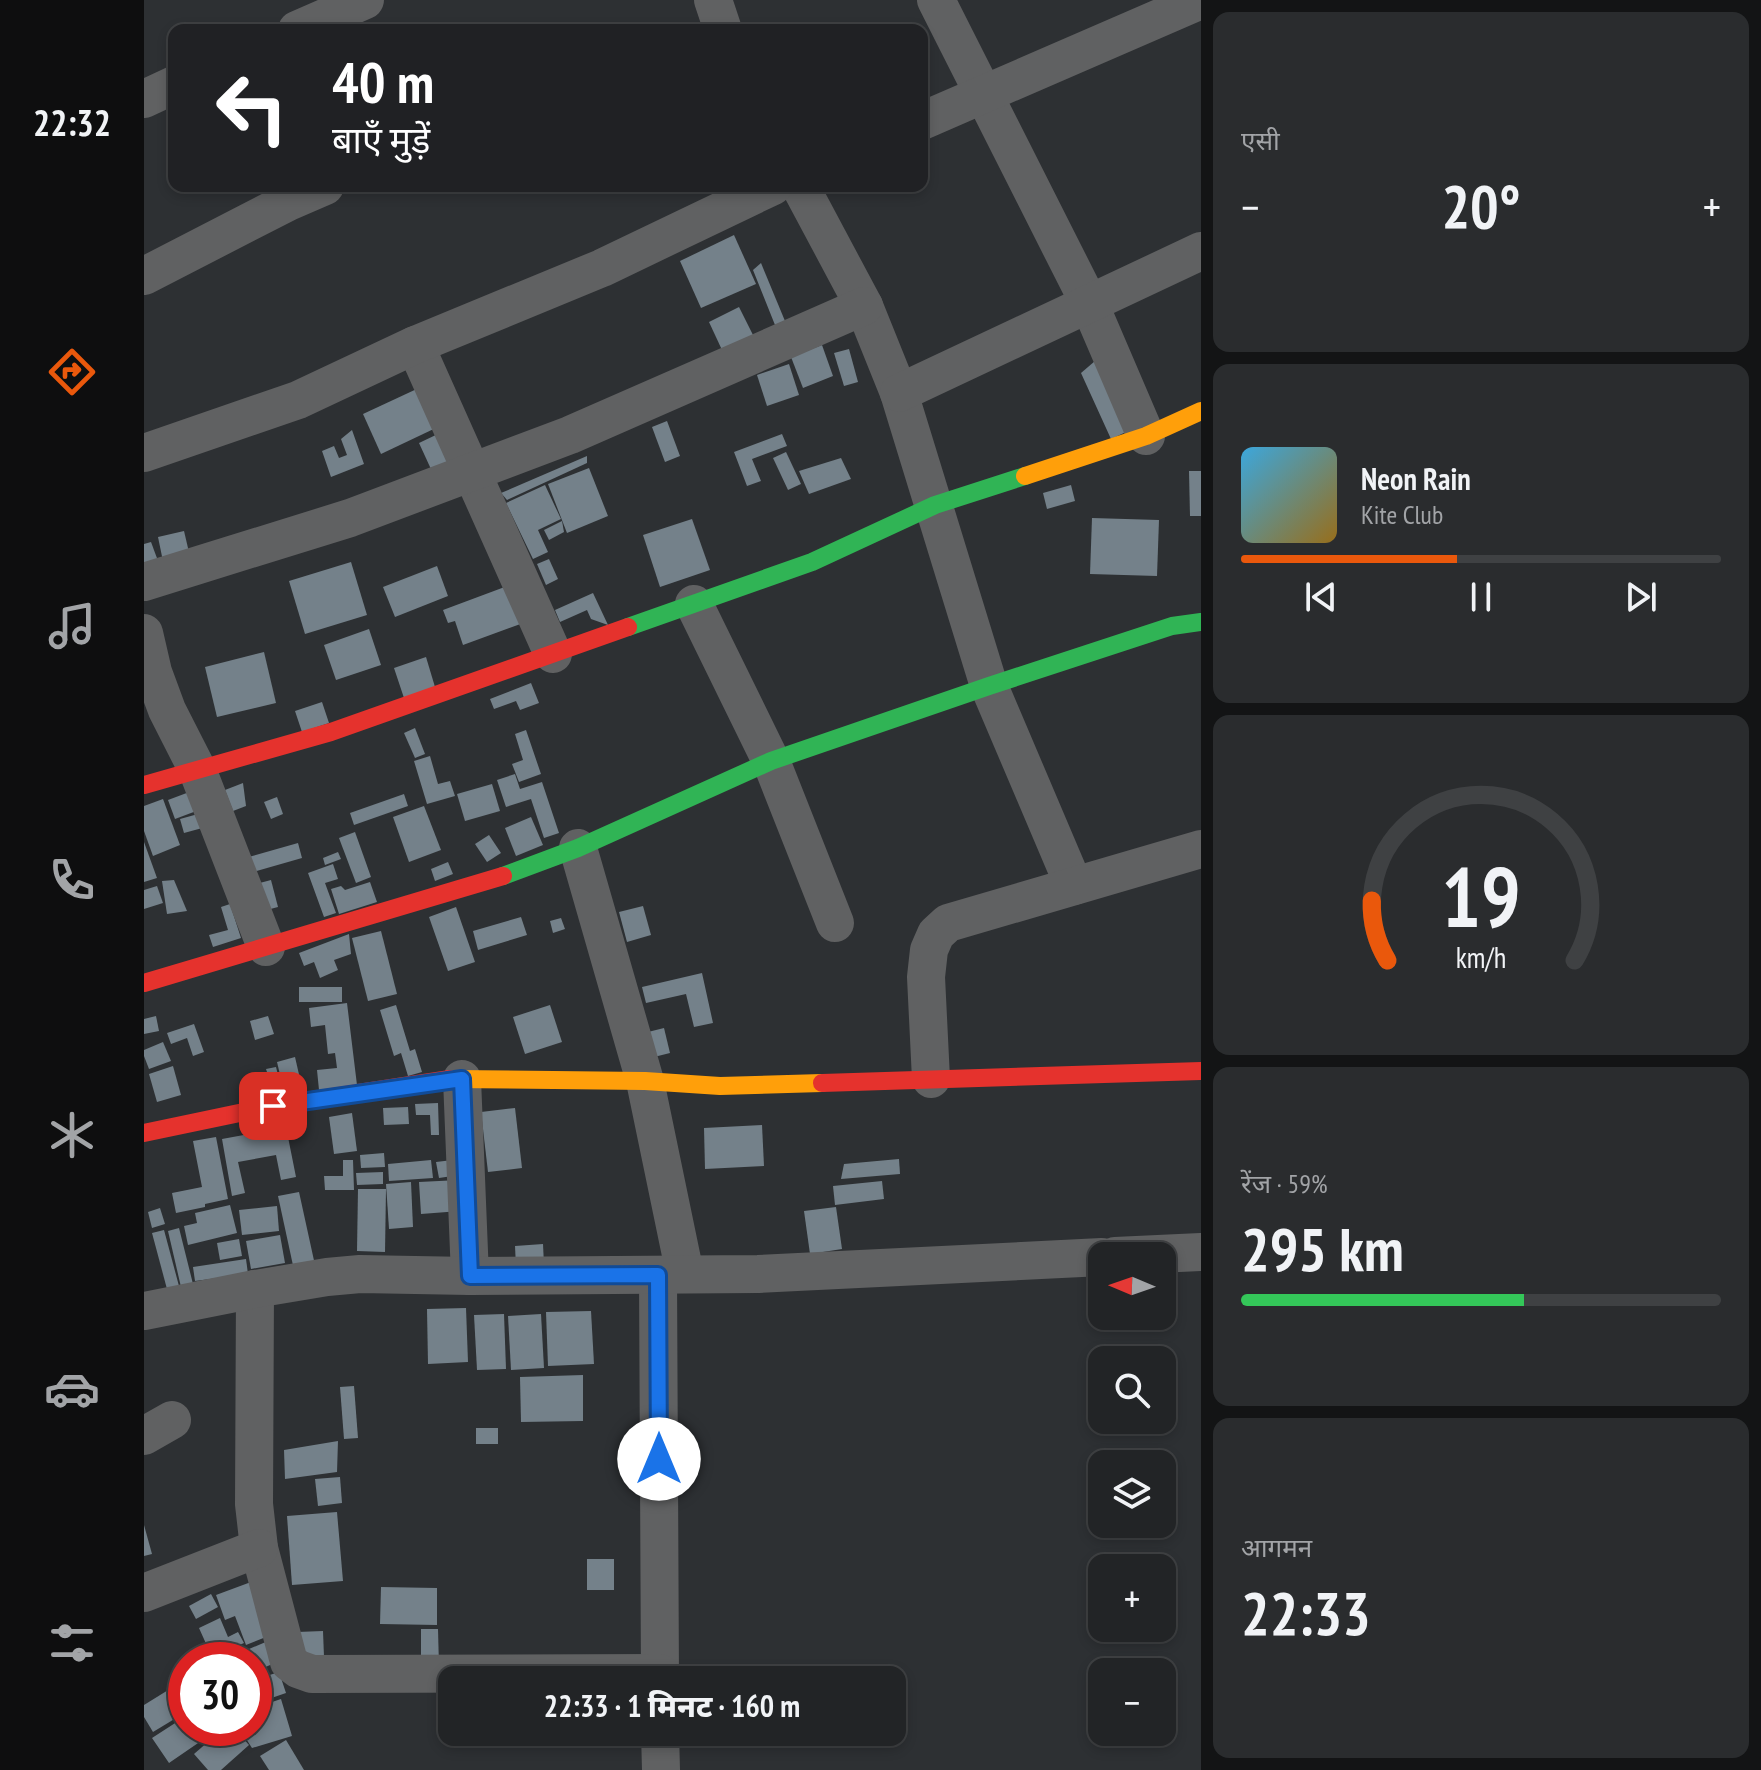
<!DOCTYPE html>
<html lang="hi">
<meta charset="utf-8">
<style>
:root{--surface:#222426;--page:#2a2c2e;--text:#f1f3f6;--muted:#a2a4a7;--line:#3f4143;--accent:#ea580c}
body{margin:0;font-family:"PT Sans Narrow","Noto Sans Devanagari",sans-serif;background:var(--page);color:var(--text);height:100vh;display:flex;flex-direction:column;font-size:30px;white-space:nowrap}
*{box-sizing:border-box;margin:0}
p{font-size:26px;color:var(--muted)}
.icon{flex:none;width:44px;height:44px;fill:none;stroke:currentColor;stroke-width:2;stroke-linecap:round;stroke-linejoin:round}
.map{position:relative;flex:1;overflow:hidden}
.sheet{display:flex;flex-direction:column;gap:12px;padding:12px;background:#131415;width:560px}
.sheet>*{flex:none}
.top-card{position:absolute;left:24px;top:24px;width:760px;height:168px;border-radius:16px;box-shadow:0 4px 12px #0003,0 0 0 2px var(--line);background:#202124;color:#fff;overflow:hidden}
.needle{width:52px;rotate:272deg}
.fabs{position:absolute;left:944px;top:1242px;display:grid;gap:16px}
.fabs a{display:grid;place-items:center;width:88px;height:88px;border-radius:16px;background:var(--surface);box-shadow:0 4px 12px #0003,0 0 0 2px var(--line);font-size:40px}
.speed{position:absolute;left:24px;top:1642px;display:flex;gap:16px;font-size:40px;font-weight:700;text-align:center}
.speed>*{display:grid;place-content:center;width:104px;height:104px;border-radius:50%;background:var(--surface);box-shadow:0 4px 12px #0003,0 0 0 2px var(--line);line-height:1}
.speed .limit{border:12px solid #d22;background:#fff;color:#111}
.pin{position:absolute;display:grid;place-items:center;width:68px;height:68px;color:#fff;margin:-34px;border-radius:16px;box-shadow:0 4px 12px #0006}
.me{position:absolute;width:88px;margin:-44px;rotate:0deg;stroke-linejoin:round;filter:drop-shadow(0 0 6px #0008)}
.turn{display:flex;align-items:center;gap:28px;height:168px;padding:0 32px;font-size:36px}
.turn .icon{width:104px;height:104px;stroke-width:2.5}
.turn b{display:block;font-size:56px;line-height:68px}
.big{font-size:60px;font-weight:800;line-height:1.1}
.sheet .tile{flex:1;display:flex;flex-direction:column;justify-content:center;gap:12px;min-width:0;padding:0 28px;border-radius:16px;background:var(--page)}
.sheet .dial{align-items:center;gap:0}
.dial svg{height:208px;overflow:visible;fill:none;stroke:var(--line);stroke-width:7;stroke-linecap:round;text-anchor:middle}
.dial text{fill:var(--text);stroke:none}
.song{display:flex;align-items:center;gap:24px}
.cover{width:96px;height:96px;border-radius:12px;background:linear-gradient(135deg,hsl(200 70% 55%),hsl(40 70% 35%))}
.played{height:8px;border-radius:4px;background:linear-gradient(90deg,var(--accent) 45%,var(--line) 45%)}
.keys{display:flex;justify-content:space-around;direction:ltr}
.heat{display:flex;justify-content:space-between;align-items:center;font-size:44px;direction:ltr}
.charge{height:12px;border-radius:6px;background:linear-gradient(90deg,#34c759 59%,var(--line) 0)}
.trip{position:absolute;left:294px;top:1666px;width:468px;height:80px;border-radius:16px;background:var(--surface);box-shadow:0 4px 12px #0003,0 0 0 2px var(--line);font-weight:800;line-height:80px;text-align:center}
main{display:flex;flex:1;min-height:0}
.menu{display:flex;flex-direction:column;width:144px;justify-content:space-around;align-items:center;background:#0e0e0f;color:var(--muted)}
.menu .icon{width:56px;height:56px}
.menu .selected{color:var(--accent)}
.menu b{font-size:36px;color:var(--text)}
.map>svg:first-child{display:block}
.building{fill:#74818a}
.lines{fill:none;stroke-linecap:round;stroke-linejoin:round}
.street{stroke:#606162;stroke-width:38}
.fast{stroke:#30b455;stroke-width:18}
.slow{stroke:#ff9f0a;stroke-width:18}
.jam{stroke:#e5322d;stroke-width:18}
.route-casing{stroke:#114b97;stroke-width:20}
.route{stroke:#1a73e8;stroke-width:14}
</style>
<main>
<nav class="menu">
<b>22:32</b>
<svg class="icon selected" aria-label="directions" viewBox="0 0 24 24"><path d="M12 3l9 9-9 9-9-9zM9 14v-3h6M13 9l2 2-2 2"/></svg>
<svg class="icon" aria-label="music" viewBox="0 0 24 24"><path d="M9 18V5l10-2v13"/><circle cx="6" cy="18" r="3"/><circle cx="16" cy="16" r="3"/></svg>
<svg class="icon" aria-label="phone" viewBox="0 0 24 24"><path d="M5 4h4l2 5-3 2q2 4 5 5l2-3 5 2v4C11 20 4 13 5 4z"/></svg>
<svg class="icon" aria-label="climate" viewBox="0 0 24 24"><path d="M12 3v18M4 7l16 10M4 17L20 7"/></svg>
<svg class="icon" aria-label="car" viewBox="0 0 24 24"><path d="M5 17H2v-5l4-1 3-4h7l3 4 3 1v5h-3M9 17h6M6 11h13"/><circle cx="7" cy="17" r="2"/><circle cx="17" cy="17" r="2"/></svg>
<svg class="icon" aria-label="filters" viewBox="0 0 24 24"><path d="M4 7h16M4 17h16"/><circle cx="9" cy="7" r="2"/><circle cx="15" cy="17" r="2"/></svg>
</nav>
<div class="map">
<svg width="1057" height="1770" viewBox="0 0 1057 1770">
<rect width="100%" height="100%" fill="#2d3033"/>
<g class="building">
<polygon points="590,235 612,284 557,308 536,261"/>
<polygon points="617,263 641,321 631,325 609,270"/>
<polygon points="595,307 609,335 578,350 565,322"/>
<polygon points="678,345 689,376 659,388 647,357"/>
<polygon points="705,349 714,382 700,386 690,353"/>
<polygon points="951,361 982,432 967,439 937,373"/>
<polygon points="645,364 655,395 623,406 613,375"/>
<polygon points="277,387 296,426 237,454 219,414"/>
<polygon points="523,421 536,456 521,462 508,427"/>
<polygon points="208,430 220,464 187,477 178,451 190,446 195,458 203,455 197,439"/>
<polygon points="296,433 313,471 292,480 275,443"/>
<polygon points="638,434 643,446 608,459 617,481 603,486 590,452"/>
<polygon points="642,452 657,484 644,490 629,458"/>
<polygon points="443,456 443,463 363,500 357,493"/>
<polygon points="697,458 707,479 665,494 655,471"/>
<polygon points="445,468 464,516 423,533 404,484"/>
<polygon points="1045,471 1057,471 1057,516 1046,516"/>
<polygon points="401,485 417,519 394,530 404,552 389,559 362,503"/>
<polygon points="927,485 931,501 903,509 899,493"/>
<polygon points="948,518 1015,520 1013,576 946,574"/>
<polygon points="548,519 566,570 516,587 499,535"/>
<polygon points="418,521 420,532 405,540 400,530"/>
<polygon points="40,531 48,565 21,571 14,537"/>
<polygon points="7,542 17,569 0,575 0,544"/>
<polygon points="405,559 414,579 402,585 393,564"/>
<polygon points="207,562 223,615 161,634 145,581"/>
<polygon points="293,566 304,596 251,617 239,587"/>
<polygon points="369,584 382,622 319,645 311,621 304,623 299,610"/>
<polygon points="449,593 464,625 447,619 443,610 416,622 411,610"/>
<polygon points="225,629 237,665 192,680 180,645"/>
<polygon points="120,652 132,703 73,717 61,667"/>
<polygon points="282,657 291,687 260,698 250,668"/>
<polygon points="387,683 395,703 376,710 372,701 350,709 346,699"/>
<polygon points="178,702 185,723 158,732 151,711"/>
<polygon points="271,728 281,754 271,758 260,733"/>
<polygon points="382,730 397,774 375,782 368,764 379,760 371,734"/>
<polygon points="286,756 294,784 306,781 311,796 283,804 270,761"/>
<polygon points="371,774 376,789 398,782 415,833 400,838 387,799 362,807 353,780"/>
<polygon points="99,783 102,806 89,811 81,790"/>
<polygon points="348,784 356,811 321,821 313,794"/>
<polygon points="48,791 55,810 31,819 24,800"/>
<polygon points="260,794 264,806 210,825 206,813"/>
<polygon points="133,797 139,814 127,819 120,802"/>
<polygon points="19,799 36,845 9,856 0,831 0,806"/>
<polygon points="280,806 297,850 265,862 249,817"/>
<polygon points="54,814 62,827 40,833 36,819"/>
<polygon points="387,817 399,845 372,856 361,828"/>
<polygon points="211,832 227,877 212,883 195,838"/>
<polygon points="345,835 357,853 343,862 331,844"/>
<polygon points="0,842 13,878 0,882"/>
<polygon points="154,843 158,858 106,873 101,858"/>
<polygon points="194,852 197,859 181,865 179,858"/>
<polygon points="304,862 309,874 291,881 287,869"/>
<polygon points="189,864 194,879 181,883 192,913 180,917 164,873"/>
<polygon points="30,880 43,911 23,914 18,881"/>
<polygon points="127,880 134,907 115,912 108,885"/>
<polygon points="226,882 233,902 195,914 187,889 197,886 201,890"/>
<polygon points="13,886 19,903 0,909 0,890"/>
<polygon points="86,904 97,938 69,947 65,935 84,930 77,907"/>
<polygon points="499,906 507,935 483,942 475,912"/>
<polygon points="312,907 331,962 304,971 285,917"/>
<polygon points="377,917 383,935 334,950 329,931"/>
<polygon points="417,918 421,929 409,933 406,921"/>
<polygon points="237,931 253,994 224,1001 208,938"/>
<polygon points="205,934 207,954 190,960 194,970 176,978 170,962 160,966 155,953"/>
<polygon points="558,973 569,1023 550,1027 542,994 502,1003 498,987"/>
<rect x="155" y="987" width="43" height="15"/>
<polygon points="203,1003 213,1085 175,1090 173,1070 193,1068 191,1053 184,1054 181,1025 167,1027 165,1008"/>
<polygon points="252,1005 266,1051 271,1049 278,1072 264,1076 257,1053 250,1056 236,1010"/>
<polygon points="406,1005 418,1042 381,1054 369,1017"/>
<polygon points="12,1016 15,1031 0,1034 0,1019"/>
<polygon points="124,1016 130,1034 111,1040 106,1021"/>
<polygon points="50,1024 60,1052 49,1056 43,1038 27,1044 23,1033"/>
<polygon points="520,1028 526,1053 510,1057 504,1032"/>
<polygon points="19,1042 27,1061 5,1069 0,1056 0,1050"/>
<polygon points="151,1057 159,1092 141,1096 133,1062"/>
<polygon points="29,1066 37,1095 13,1102 5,1074"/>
<polygon points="132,1067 139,1095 106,1103 102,1084 125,1078 122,1069"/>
<polygon points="294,1103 295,1135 287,1135 286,1115 272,1115 271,1104"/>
<polygon points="264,1107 265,1124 240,1125 239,1108"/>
<polygon points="371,1108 378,1168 344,1172 337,1112"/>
<polygon points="208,1113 213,1151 190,1154 185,1117"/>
<polygon points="618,1125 620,1166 561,1169 560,1128"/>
<polygon points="142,1127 152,1177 137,1180 132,1155 94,1162 101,1193 88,1196 78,1139"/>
<polygon points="72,1137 84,1199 61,1204 61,1207 32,1213 28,1193 58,1187 49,1141"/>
<polygon points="240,1153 241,1167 217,1168 216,1155"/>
<polygon points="317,1159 315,1175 295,1178 292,1162"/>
<polygon points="755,1159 756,1174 697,1179 700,1164"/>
<polygon points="199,1160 209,1160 210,1190 181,1190 180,1176 199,1176"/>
<polygon points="287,1160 289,1178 245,1181 244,1164"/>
<polygon points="239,1172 239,1184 213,1185 212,1173"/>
<polygon points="315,1180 316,1211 277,1214 275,1182"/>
<polygon points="738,1181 740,1199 691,1205 689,1186"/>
<polygon points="267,1182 269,1227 245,1229 242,1184"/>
<polygon points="214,1189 242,1189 241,1252 213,1251"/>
<polygon points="155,1192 171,1265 150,1270 134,1196"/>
<polygon points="86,1205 93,1233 44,1245 40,1226 53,1223 51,1213"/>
<polygon points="133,1206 135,1231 98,1235 95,1210"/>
<polygon points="692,1207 698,1249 666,1254 660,1211"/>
<polygon points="16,1208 21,1224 8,1228 4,1212"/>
<polygon points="35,1228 49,1284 37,1287 24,1231"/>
<polygon points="20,1230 35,1286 23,1289 8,1233"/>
<polygon points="136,1235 141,1263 107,1269 102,1241"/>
<polygon points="95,1239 98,1256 76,1260 73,1243"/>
<polygon points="399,1244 400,1265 372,1267 371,1246"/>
<polygon points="102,1259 104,1274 51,1281 49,1267"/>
<polygon points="322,1308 324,1362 284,1364 283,1309"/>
<polygon points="447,1311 450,1364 404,1366 402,1312"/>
<polygon points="360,1314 362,1369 333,1370 330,1315"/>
<polygon points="397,1314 400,1368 367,1370 364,1316"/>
<polygon points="439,1375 439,1421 377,1422 376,1377"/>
<polygon points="210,1386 214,1438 200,1439 196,1387"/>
<rect x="332" y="1428" width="22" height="16"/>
<polygon points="194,1441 193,1472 141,1479 140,1450"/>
<polygon points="196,1477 198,1503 174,1506 171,1479"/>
<polygon points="193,1512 199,1581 148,1585 143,1516"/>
<polygon points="0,1525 8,1554 0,1556"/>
<rect x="443" y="1559" width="27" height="31"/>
<polygon points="107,1582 127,1635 102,1645 91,1616 81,1620 72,1595"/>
<polygon points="237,1587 293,1588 293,1625 236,1624"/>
<polygon points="67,1594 74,1607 52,1619 45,1606"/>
<polygon points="76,1618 84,1637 94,1632 100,1643 68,1657 55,1628"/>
<polygon points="277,1629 294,1629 295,1667 277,1667"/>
<polygon points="179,1631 180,1657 154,1658 153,1632"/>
<polygon points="131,1638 133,1662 110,1672 110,1660 94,1660 91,1655"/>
<polygon points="135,1672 142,1693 110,1704 110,1680"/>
<polygon points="42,1679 42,1712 9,1732 0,1717 0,1705"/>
<polygon points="137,1699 148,1736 108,1748 95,1728 110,1728 110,1708"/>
<polygon points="42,1716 42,1728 76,1728 25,1763 8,1738"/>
<polygon points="80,1728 90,1728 105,1745 77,1770 64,1770 50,1754"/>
<polygon points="142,1740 160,1770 125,1770 116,1756"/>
</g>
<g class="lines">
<g class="street">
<polyline points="569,0 579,30"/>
<polyline points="792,0 945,303 1002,436"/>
<polyline points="153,30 221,0"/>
<polyline points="0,99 30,85"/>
<polyline points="778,121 1057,0"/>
<polyline points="656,186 720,306 755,393 845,686 930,886"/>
<polyline points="0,276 144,202 181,186"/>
<polyline points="271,345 409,654"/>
<polyline points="755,393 1057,251"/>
<polyline points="0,453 154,400 271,345 458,268 629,186"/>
<polyline points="0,582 206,518 426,435 720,306"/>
<polyline points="550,604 627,761 691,923"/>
<polyline points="0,633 9,672 23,710 53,769 122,947"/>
<polyline points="434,848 501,1081 541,1274"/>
<polyline points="318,1079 326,1276"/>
<polyline points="787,1079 782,977 785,950 792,934 804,923 1057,849"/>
<polyline points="971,1256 1057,1252"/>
<polyline points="514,1275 516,1680"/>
<polyline points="111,1289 110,1504 115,1548 145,1662 154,1669 168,1674 516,1673"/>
<polyline points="0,1311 111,1289 183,1277 216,1274 326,1276 614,1274 958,1257"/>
<polyline points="0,1436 28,1420"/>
<polyline points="0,1593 115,1548"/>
<polyline points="516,1732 517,1770"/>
</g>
<g class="fast">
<polyline points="484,627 668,562 791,505 881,476"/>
<polyline points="359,876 434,848 627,761 845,686 1028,626 1057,622"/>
</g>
<g class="slow">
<polyline points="881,476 1002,436 1057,411"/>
<polyline points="306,1079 501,1081 576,1086 678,1083"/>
</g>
<g class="jam">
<polyline points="0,785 187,732 484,627"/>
<polyline points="0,983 359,876"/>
<polyline points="678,1083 1057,1071"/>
<polyline points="0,1133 129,1106 306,1079"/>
</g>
</g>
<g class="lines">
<g class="route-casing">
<polyline id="route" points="129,1106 318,1079 326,1276 514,1275 515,1459"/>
</g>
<use href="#route" class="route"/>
</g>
</svg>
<div class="fabs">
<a><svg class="needle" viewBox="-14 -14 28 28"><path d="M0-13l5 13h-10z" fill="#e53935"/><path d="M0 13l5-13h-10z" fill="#a2a4a7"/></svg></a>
<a><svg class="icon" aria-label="search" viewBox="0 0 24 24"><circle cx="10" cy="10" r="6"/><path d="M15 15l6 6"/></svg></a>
<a><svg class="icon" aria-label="layers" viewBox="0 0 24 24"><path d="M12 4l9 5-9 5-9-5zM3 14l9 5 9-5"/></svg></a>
<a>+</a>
<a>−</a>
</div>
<div class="speed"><div class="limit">30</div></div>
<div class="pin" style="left:129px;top:1106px;background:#d93025"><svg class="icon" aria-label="arrive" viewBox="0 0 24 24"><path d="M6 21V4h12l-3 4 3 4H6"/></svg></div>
<svg class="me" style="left:515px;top:1459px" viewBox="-20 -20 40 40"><circle r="19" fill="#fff"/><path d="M0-13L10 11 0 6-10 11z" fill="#1a73e8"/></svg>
<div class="trip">22:33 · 1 मिनट · 160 m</div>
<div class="top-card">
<div class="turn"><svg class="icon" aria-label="left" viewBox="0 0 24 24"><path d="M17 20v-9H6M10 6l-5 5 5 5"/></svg><div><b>40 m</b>बाएँ मुड़ें</div></div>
</div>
</div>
<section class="sheet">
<div class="tile"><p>एसी</p>
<div class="heat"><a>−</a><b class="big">20°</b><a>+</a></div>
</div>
<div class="tile">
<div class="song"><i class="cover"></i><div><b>Neon Rain</b><p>Kite Club</p></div></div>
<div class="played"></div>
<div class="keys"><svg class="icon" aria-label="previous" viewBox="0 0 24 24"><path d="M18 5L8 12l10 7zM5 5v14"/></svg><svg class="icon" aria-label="pause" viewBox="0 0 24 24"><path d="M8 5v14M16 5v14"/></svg><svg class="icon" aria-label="next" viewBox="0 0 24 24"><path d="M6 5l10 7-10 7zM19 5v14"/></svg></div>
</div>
<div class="tile dial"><svg viewBox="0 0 100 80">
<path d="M14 69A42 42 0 1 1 86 69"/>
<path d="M14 69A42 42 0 0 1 8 46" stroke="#ea580c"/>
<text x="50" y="56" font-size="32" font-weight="700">19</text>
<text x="50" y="72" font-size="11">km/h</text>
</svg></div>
<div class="tile"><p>रेंज · 59%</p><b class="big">295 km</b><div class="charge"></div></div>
<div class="tile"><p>आगमन</p><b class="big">22:33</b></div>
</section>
</main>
